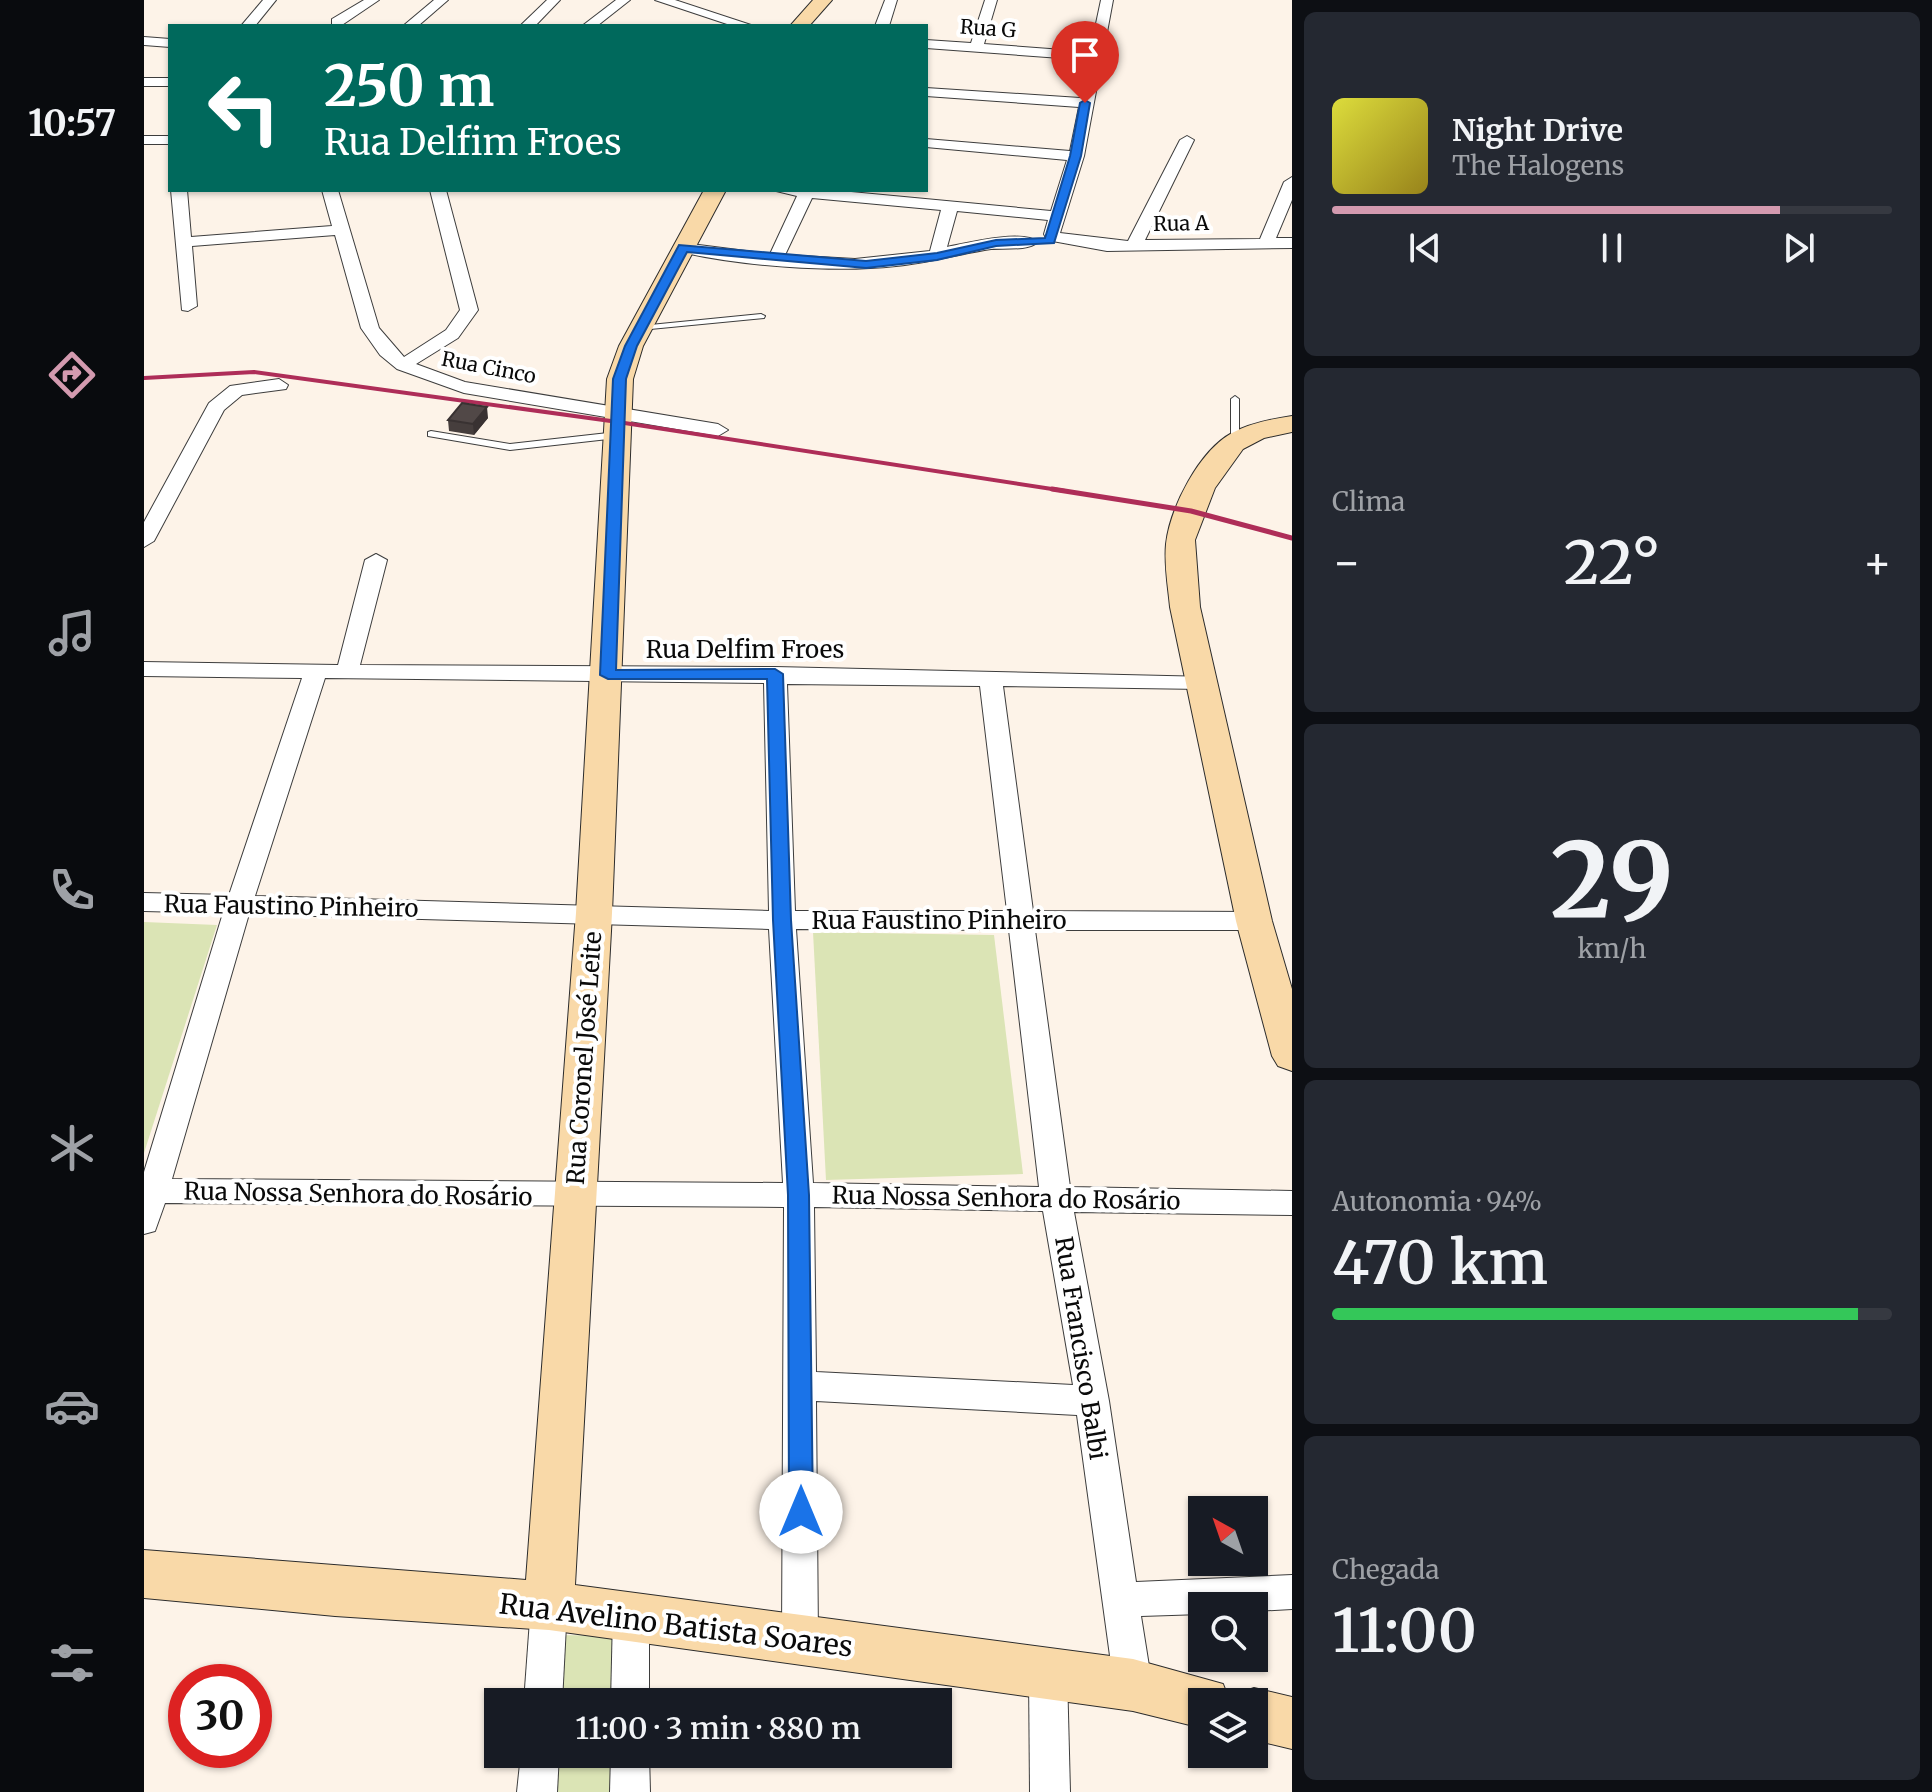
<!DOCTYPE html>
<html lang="pt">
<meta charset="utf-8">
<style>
:root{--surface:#171b24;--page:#242831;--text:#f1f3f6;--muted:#9ea1a6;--line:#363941;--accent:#d39aaf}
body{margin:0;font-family:Merriweather,serif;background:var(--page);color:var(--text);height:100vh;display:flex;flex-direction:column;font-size:30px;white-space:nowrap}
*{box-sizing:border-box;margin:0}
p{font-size:26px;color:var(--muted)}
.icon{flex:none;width:44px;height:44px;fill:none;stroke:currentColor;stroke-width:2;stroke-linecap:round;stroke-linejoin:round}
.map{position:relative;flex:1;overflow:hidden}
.sheet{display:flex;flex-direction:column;gap:12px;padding:12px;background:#0d0f14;width:640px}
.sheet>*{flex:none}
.banner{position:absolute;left:24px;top:24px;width:760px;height:168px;border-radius:0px;box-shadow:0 2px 6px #0004;background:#00695c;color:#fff;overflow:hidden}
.needle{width:52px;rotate:320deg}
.buttons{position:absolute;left:1044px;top:1496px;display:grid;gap:16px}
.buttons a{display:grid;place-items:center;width:80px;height:80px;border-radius:0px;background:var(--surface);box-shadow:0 2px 6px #0004;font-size:40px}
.speed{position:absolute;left:24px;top:1664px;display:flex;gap:16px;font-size:40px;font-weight:700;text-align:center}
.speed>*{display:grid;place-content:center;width:104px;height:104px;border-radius:50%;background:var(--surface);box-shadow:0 2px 6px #0004;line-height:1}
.speed .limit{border:12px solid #d22;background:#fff;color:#111}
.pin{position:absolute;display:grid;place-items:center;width:68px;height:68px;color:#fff;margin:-82px -34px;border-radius:50% 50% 50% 0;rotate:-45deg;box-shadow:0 0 8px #0007}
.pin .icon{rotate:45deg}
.me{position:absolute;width:88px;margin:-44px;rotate:0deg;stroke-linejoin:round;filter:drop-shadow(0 0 6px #0008)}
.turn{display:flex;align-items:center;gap:28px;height:168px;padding:0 24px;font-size:36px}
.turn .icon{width:104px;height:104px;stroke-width:2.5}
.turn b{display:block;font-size:56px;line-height:68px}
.big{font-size:60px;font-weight:600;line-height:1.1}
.sheet .widget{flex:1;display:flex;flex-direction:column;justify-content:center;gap:12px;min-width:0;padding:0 28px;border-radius:12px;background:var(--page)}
.sheet .dial{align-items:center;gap:0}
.dial b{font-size:104px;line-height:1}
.song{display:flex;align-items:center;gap:24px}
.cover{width:96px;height:96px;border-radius:12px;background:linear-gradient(135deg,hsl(60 70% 55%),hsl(50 70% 35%))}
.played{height:8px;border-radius:4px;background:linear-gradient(90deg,var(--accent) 80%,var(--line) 80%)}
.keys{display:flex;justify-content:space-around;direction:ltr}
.heat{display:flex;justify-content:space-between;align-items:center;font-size:44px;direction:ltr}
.charge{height:12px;border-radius:6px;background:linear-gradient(90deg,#34c759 94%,var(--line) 0)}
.trip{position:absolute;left:340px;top:1688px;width:468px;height:80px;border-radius:0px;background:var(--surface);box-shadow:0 2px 6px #0004;font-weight:600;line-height:80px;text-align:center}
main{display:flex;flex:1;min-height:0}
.menu{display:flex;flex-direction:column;width:144px;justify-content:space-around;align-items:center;background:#090b0e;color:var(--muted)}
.menu .icon{width:56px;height:56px}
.menu .active{color:var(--accent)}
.menu b{font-size:36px;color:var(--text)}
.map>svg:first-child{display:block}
.green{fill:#dbe4b5}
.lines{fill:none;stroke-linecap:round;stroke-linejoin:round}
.lane-casing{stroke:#3d3d3d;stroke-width:2}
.street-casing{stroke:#3d3d3d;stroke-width:2}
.secondary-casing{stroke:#2c2c2c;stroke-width:2}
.lane{fill:#fff;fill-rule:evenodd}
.street{fill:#fff;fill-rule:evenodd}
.secondary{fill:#f9d9a8;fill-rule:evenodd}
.rail-far1{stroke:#ae2d58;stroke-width:4}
.rail{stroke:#ae2d58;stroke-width:5}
.wall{fill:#463e3d}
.shaded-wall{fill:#393232}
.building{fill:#514847;stroke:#393232;stroke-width:2}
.route{fill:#1a73e8;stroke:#114b97;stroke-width:2}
.labels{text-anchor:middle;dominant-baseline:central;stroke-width:8;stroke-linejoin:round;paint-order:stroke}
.far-street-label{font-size:20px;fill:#0a0a0a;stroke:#fff}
.street-label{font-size:24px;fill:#0a0a0a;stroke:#fff}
.near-street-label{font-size:28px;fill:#0a0a0a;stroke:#fff}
</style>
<main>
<nav class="menu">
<b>10:57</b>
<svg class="icon active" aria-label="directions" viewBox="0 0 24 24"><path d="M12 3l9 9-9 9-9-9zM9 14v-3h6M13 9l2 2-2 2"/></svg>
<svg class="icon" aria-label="music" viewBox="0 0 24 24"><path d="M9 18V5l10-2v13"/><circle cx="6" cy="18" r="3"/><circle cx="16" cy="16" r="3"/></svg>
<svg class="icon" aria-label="phone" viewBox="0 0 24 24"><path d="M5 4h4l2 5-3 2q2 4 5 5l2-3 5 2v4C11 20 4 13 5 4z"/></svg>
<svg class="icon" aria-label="climate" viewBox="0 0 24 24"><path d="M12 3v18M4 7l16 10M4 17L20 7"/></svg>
<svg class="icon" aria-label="car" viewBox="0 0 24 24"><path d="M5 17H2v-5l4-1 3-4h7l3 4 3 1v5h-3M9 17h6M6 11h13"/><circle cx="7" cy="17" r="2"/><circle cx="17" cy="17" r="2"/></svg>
<svg class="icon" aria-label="filters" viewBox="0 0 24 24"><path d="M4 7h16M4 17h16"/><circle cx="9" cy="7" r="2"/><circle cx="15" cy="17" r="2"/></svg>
</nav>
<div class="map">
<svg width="1148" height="1792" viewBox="0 0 1148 1792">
<rect width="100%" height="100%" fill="#fdf3e8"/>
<g class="green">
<polygon points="0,922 73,925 0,1153"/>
<polygon points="669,932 850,935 879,1174 682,1180"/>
<polygon points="413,1635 477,1636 474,1702 408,1702"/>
<polygon points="404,1754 471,1754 469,1792 402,1792"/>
</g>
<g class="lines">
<g class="lane-casing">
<g id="lane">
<polygon points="617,314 621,316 620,318 496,330 492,328 496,326"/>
<polygon points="1091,396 1095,399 1095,442 1091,445 1087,442 1087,399"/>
<polygon points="287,431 366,444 473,432 477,435 473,438 366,450 284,436 284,432"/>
</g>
</g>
<g class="street-casing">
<g id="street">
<polygon points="119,0 132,0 111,26 97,26"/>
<polygon points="220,0 235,0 198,25 188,25 188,19"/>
<polygon points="290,0 304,0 274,26 259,26"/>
<polygon points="403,0 416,0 391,26 376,26"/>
<polygon points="472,0 486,0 453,26 438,26"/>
<polygon points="511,0 531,0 610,26 589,26"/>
<polygon points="741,0 753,0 745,26 731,26"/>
<path d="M 841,0 L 853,0 L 840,44 L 946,52 L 957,0 L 969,0 L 940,156 L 916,233 L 984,241 L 1036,140 L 1043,136 L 1050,140 L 1001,240 L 1116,239 L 1140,182 L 1148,177 L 1148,200 L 1132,238 L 1148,238 L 1148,248 L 963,251 L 903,240 L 900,234 L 904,220 L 813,211 L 803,247 C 823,243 879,229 894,242 C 884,251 861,248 847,249 C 814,254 785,263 752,266 C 691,273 593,266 533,251 L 531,248 L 539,243 L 626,254 L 653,196 L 628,190 L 686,190 L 907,211 L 923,160 L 782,147 L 782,139 L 926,151 L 935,107 L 782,96 L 782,88 L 936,98 L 944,60 L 782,48 L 782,40 L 827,43 ZM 668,198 L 797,210 L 786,251 L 711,259 L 641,255 Z"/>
<polygon points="0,37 26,39 26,47 0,45"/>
<rect x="0" y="78" width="26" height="8"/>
<rect x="0" y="136" width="26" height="8"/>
<polygon points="27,190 43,190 47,237 188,226 178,190 194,190 235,328 260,357 302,330 316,310 286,190 302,190 334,310 314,338 272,364 321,382 574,424 584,430 574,436 320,393 253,369 236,355 217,328 191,235 48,246 53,306 44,311 38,310"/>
<polygon points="135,379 144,385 142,389 98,395 80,410 10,541 0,547 0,522 65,403 86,386"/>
<path d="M 232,554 L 243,560 L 216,665 L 631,667 L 1066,677 L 1069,682 L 1066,687 L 1058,689 L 859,686 L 889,911 L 1110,912 L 1119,915 L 1123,921 L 1119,927 L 1110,930 L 891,930 L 926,1187 L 1148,1191 L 1148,1215 L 930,1212 L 965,1401 L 992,1582 L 1148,1575 L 1148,1609 L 1110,1611 L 1110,1606 L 1058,1606 L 1058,1614 L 997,1616 L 1008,1685 L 1002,1698 L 989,1704 L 976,1698 L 970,1685 L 933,1415 L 672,1401 L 674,1638 L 669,1651 L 656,1656 L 643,1651 L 638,1638 L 640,1207 L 21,1203 L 11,1231 L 0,1234 L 0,1172 L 79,913 L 0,911 L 0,893 L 85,895 L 158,678 L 0,676 L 0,662 L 194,665 L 221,560 ZM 181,678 L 620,683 L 625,911 L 111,896 ZM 643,684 L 836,686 L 863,911 L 651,911 ZM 105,914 L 625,929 L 639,1183 L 28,1179 ZM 652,929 L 865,930 L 895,1187 L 669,1183 ZM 670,1207 L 899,1211 L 929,1385 L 672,1372 Z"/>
<polygon points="405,1589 418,1594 423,1606 418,1702 380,1702 387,1606 392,1594"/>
<polygon points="487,1598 500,1604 505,1616 505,1702 467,1702 469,1616 474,1604"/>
<polygon points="904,1656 917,1661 923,1674 926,1792 886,1792 885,1674 891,1661"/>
<polygon points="377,1754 415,1754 413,1792 373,1792"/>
<polygon points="467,1754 505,1754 506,1792 466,1792"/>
</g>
</g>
<g class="secondary-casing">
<g id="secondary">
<polygon points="669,0 688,0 665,26 646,26"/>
<polygon points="560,190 582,190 499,346 489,379 468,913 431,1585 989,1659 1079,1684 1086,1702 1058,1702 1058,1728 989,1711 405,1630 191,1616 0,1598 0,1550 382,1580 432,913 463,379 475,346"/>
<path d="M 1148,416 L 1148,432 L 1120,438 L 1099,449 L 1071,488 L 1051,540 L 1056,607 L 1128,921 L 1148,989 L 1148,1071 L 1134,1066 L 1128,1056 L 1092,921 L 1026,607 C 1024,586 1020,565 1022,544 C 1026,508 1055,451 1088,433 C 1106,423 1128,419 1148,416 Z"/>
<polygon points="1110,1688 1148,1697 1148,1749 1110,1740 1110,1702 1089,1702 1091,1695"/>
</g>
</g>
<use href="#lane" class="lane"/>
<use href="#street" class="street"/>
<use href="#secondary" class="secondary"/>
<polyline class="rail-far1" points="0,378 110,372 474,422 921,491"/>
<polyline class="rail" points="908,489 1047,511 1148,538"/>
</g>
<polygon class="wall" points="344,418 330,435 305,431 304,420"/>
<polygon class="shaded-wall" points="343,407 344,418 330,435 329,424"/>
<polygon class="building" points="318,403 343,407 329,424 304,420"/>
<polygon class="route" points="941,100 946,103 937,156 910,243 852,246 793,260 722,268 543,252 493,346 482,379 472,670 631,669 639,674 647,920 665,1195 669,1512 666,1520 657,1523 649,1520 645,1512 644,1195 629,920 623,679 464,679 456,675 469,379 481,346 535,245 722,261 793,253 852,240 901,238 926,156 936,103"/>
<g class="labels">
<g class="far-street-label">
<text transform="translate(844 28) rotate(4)">Rua G</text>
<text transform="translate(1037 223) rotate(-1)">Rua A</text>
<text transform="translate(345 367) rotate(11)">Rua Cinco</text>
</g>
<g class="street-label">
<text x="601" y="649">Rua Delfim Froes</text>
<text transform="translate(147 906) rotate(1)">Rua Faustino Pinheiro</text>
<text x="795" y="920">Rua Faustino Pinheiro</text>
<text transform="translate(440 1058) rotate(-86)">Rua Coronel José Leite</text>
<text transform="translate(214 1194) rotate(1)">Rua Nossa Senhora do Rosário</text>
<text transform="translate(862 1198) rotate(1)">Rua Nossa Senhora do Rosário</text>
<text transform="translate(937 1348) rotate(81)">Rua Francisco Balbi</text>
</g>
<g class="near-street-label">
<text transform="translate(532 1625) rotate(7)">Rua Avelino Batista Soares</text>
</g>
</g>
</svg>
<div class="buttons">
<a><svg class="needle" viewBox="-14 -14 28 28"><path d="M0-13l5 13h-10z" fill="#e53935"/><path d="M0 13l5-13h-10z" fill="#9ea1a6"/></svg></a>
<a><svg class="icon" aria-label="search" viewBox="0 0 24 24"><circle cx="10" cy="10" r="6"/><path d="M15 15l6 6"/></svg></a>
<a><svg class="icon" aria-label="layers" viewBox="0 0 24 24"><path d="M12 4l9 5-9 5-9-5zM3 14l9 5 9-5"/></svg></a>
</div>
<div class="speed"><div class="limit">30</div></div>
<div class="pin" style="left:941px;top:103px;background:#d93025"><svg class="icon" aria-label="arrive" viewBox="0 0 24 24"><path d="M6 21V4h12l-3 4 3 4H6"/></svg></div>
<svg class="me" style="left:657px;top:1512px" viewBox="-20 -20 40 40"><circle r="19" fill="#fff"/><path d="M0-13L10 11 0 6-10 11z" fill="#1a73e8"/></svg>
<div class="trip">11:00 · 3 min · 880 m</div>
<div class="banner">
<div class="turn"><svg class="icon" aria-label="left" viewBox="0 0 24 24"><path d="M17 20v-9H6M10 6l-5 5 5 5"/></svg><div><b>250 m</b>Rua Delfim Froes</div></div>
</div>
</div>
<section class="sheet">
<div class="widget">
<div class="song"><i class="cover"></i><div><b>Night Drive</b><p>The Halogens</p></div></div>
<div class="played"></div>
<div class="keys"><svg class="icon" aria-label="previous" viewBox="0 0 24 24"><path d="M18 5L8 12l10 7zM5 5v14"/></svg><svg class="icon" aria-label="pause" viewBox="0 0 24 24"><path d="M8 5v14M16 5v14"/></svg><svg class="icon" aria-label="next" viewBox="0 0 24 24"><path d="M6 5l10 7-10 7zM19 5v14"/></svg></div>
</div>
<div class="widget"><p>Clima</p>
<div class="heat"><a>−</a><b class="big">22°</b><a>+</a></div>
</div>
<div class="widget dial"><b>29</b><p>km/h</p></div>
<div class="widget"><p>Autonomia · 94%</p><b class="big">470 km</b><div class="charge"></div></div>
<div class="widget"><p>Chegada</p><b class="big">11:00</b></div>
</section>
</main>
